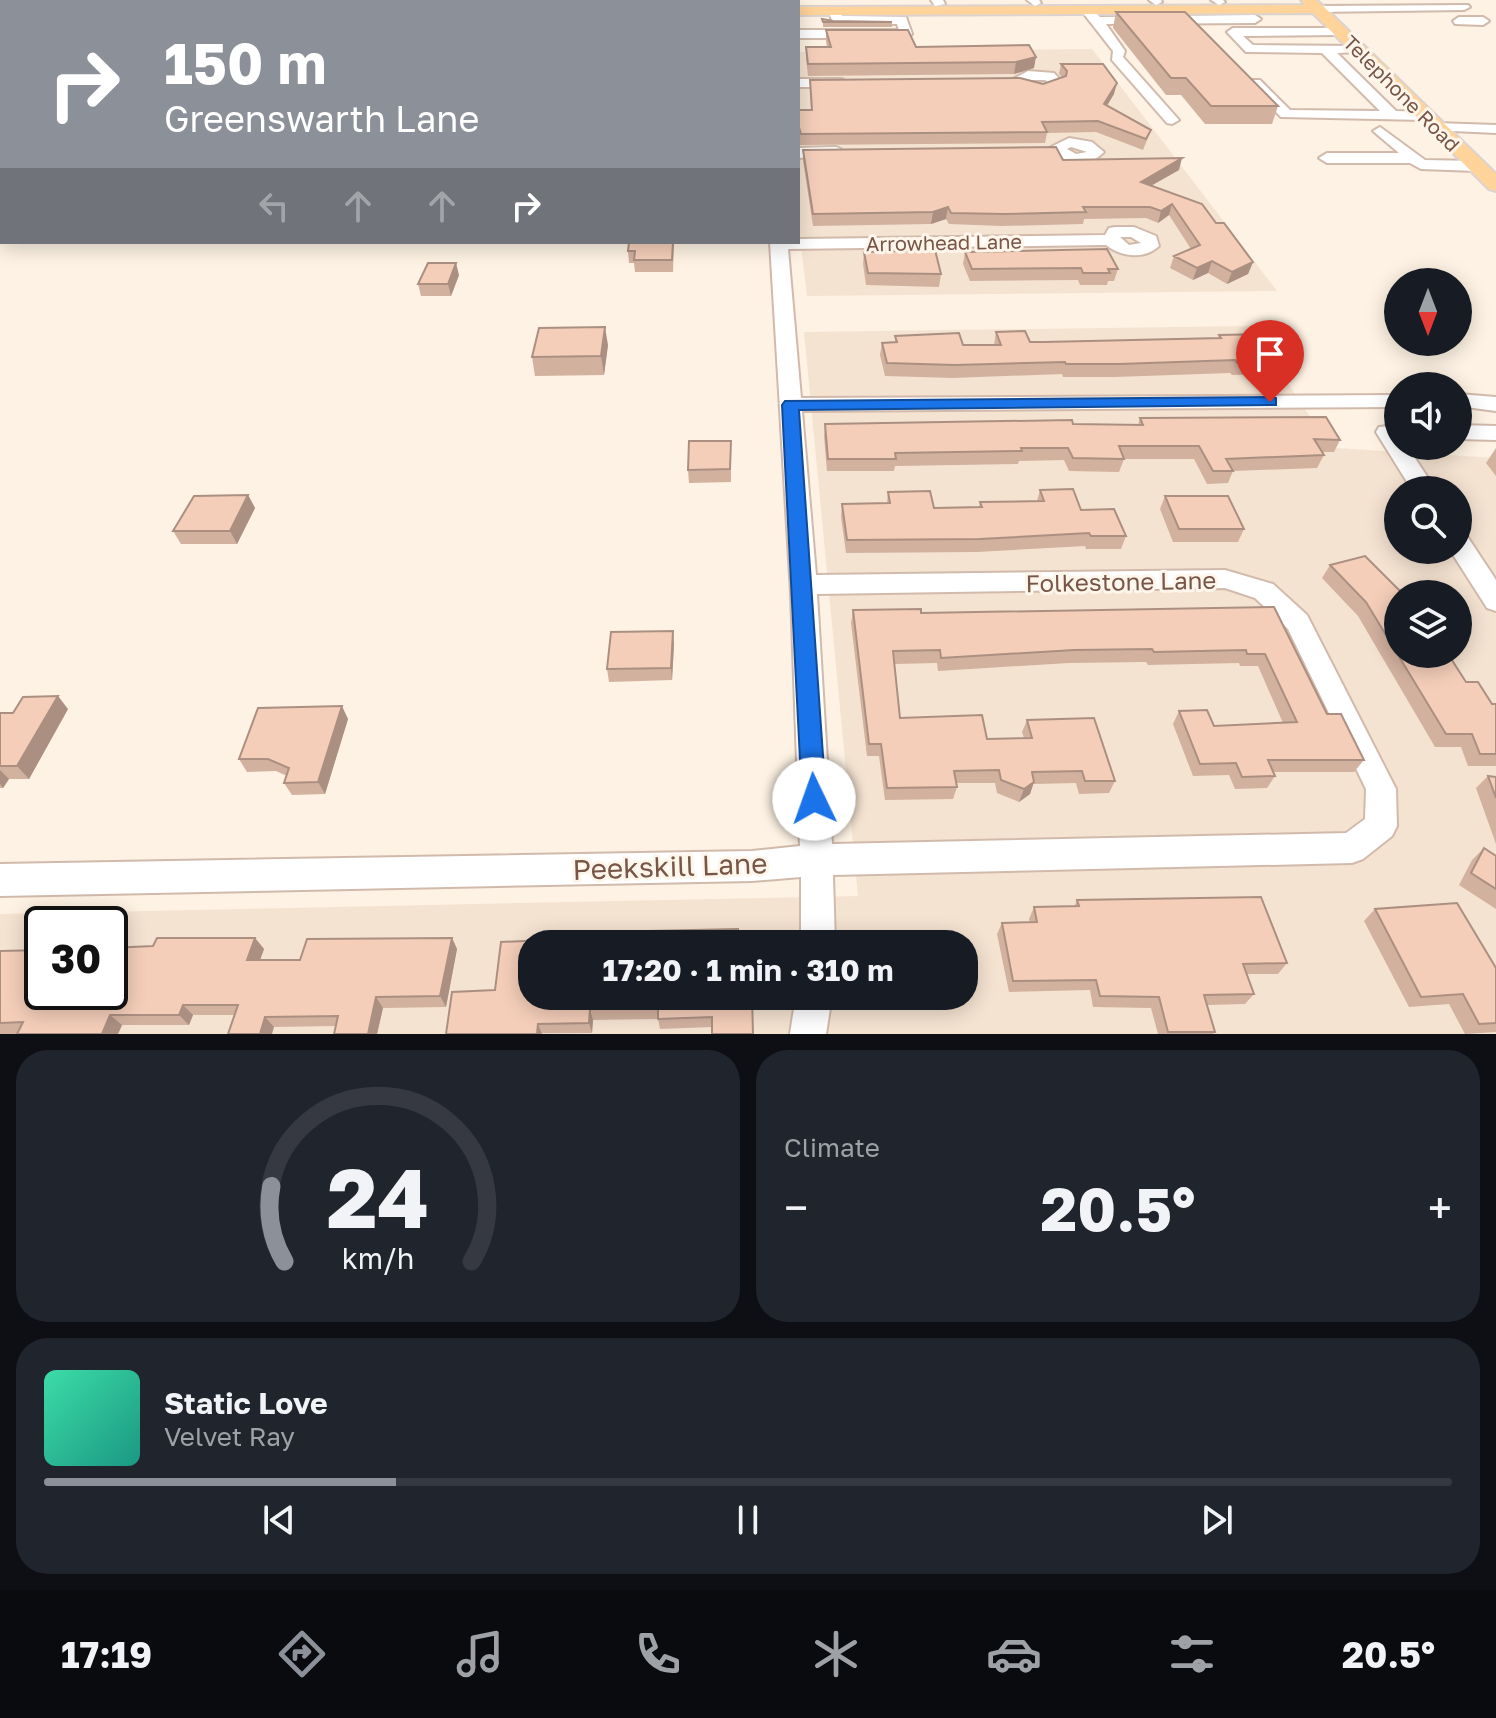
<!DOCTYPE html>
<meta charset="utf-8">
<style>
:root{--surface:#171b24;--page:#20242c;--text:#f1f3f6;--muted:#9ea1a6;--line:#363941;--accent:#8c9099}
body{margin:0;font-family:"Golos Text",sans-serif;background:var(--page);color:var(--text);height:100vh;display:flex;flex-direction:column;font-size:30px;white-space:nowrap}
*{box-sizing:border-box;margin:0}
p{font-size:26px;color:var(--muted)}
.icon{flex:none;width:44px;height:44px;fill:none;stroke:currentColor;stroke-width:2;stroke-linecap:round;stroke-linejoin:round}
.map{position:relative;height:1034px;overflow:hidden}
.panel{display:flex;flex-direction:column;gap:16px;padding:16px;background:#0d0f14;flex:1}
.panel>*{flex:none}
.hud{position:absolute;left:0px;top:0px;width:800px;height:244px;box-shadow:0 4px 20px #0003;background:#8c9099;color:#fff;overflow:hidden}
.needle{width:52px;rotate:180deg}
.buttons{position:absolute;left:1384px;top:268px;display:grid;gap:16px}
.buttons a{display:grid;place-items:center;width:88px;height:88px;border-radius:50%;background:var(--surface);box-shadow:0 4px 20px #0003;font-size:40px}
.speed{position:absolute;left:24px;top:906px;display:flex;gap:16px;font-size:40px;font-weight:700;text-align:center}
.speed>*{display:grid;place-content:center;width:104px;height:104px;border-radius:50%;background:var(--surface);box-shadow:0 4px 20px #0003;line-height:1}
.speed .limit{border:4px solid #111;border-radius:12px;background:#fff;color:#111}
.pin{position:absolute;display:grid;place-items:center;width:68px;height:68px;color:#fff;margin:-82px -34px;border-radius:50% 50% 50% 0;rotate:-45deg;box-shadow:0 0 8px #0007}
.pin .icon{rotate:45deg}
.me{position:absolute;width:88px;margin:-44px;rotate:357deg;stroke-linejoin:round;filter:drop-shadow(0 0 6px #0008)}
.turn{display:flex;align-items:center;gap:28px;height:168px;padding:0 32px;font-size:36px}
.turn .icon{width:104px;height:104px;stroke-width:2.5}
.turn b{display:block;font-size:56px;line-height:68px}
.lanes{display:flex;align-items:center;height:76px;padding:0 32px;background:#0003;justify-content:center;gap:40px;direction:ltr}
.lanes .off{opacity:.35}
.big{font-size:60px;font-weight:700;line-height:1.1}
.panel .widget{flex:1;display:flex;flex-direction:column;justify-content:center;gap:12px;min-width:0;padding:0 28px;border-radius:32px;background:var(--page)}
.panel .dial{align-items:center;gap:0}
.dial svg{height:208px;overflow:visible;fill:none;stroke:var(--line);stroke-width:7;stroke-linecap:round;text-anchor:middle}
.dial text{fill:var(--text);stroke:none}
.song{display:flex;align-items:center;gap:24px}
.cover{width:96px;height:96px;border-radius:12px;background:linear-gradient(135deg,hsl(160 70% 55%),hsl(170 70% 35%))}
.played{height:8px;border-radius:4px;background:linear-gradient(90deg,var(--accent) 25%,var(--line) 25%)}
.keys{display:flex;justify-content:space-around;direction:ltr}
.heat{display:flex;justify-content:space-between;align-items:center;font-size:44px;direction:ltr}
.panel .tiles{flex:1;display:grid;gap:16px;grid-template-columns:1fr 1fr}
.widget:last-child{grid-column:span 2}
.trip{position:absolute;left:518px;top:930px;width:460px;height:80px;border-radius:32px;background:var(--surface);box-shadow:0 4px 20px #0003;font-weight:700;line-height:80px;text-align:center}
.tabs{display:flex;height:128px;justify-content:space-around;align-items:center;background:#090b0e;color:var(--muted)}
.tabs .icon{width:56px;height:56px}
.tabs .current{color:var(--accent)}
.tabs b{font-size:36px;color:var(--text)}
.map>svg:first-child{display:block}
.residential{fill:#f5e3d1;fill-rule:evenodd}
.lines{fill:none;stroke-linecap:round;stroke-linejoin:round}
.minor-casing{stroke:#d1baac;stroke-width:4}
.major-casing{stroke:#dcd3cf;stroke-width:4}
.minor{fill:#fff;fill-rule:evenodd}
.major{fill:#ffd399;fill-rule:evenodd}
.wall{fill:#d2b19f}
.shaded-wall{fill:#ab9082}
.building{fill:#f4ceb9;stroke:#ab9082;stroke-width:2}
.route{fill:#1a73e8;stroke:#114b97;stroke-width:2}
.labels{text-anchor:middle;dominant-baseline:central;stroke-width:6;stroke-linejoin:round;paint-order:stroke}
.far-street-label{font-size:20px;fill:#775648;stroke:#fff6eb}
.street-label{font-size:24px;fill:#775648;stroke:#fff6eb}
.near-street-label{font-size:28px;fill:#775648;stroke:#fff6eb}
</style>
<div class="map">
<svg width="1496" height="1034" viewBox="0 0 1496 1034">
<rect width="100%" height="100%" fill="#fdf2e3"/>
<g class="residential">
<polygon points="1092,49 1277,291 807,296 798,221 798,52"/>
<path d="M 1250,326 L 1319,430 L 1336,448 L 1496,458 L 1496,1034 L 0,1034 L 0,914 L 858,896 L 804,332 ZM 1398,490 L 1458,490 L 1458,550 L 1398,550 ZM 1398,594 L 1458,594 L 1458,654 L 1398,654 ZM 42,924 L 110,924 L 110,992 L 42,992 ZM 532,944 L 964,944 L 964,996 L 532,996 Z"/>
</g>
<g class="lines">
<g class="minor-casing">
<g id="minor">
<polygon points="76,0 89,0 74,2"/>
<polygon points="411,0 423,0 409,2"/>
<polygon points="582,0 594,0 581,2"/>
<polygon points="931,0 943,0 945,4 935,6"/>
<polygon points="1027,0 1039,0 1041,3 1035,6"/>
<polygon points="1149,0 1161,0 1162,2 1156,5"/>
<polygon points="1211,0 1223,0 1225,2 1219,5"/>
<polygon points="1468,5 1470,7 1464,10 1318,12 1312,9 1318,6"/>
<polygon points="835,9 839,10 842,16 906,17 912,34 906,38 798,38 798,30 899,30 897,24 833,23 829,12"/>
<polygon points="1084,10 1092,10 1100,17 1255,15 1261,19 1255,23 1106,24 1125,51 1123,57 1179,120 1172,124 1167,123 1112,60 1113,51 1084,14"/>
<polygon points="1459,17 1483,17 1489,21 1483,25 1455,24 1453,21"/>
<polygon points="1233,28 1343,28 1345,31 1339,35 1243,36 1253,45 1361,46 1361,52 1337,53 1396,111 1424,112 1431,116 1424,120 1281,117 1250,86 1250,80 1260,80 1290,110 1380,111 1322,53 1246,52 1227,32"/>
<polygon points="2,54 2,62 0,63 0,55"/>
<path d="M 1028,71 L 1054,73 L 1063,83 C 1048,96 1026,94 1013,79 ZM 1029,80 L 1045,80 L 1048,82 L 1037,83 Z"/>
<polygon points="798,79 842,79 849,83 842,87 798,87"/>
<polygon points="1436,123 1496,125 1496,133 1431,130 1431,124"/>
<polygon points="1380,127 1425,160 1476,161 1484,166 1476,171 1421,169 1410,163 1327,163 1319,158 1327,153 1399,153 1373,131"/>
<path d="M 1069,138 L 1092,142 L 1104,152 C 1088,169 1063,165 1051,147 ZM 1071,147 L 1087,152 L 1076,154 L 1067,149 Z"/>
<polygon points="836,147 841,149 841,155 798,158 798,148"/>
<path d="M 1115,227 L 1134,227 L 1156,236 L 1159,246 C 1144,260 1121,257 1106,245 L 788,249 L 801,398 L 1398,395 L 1398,407 L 802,411 L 816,575 L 1225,570 L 1273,584 L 1307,615 L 1396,789 L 1397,826 L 1392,836 L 1363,859 L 1352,863 L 833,875 L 835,944 L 801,944 L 801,877 L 752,881 L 0,896 L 0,864 L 752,851 L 800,846 L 791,593 L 770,242 L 798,242 L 798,239 L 1105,235 L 1109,228 ZM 1120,237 L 1131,237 L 1141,243 L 1129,245 ZM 1225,588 L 1255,598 L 1288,629 L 1366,789 L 1365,819 L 1346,833 L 832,844 L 817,594 Z"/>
<polygon points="1458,394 1496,397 1496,411 1458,406"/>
<polygon points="1398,425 1398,446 1407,446 1436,490 1412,490 1376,432 1379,427"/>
<polygon points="1458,425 1496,426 1496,440 1458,439"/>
<polygon points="1458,533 1467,536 1496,580 1496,611 1487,608 1450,550 1458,550"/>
<polygon points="796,996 832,996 826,1034 790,1034"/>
</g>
</g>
<g class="major-casing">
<g id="major">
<polygon points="716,0 785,0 786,2 715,2"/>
<polygon points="1301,0 1316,0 1323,6 1496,174 1496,191 1489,189 1313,13 798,15 798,7 1305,5"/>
</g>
</g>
<use href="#minor" class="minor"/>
<use href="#major" class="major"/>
</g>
<g class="wall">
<polygon points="1116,12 1278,106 1272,124 1205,124 1181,95 1166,95 1113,28"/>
<polygon points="833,21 892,22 892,27 823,27 823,22"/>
<polygon points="826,30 916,47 1029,45 1034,68 1014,74 808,76 806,59 806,47 827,47 826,41"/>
<polygon points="1061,64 1114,94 1107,105 1151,130 1143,150 1096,132 1047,133 1045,143 800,145 798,136 798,110 811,110 810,80 1043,84 1062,77 1059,74"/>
<polygon points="803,150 1063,160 1179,170 1151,186 1216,223 1253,262 1248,274 1227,284 1208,273 1193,280 1170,268 1174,256 1191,249 1169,215 1158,223 1146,218 1084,219 1083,224 1002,226 949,224 946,219 931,224 813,226 803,161"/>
<polygon points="674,242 673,272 635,272 634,263 629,263 628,251"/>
<polygon points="864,252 941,274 939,287 866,285 863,264"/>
<polygon points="965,252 1118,269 1114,281 1108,281 1107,285 1080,285 1078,280 970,281 963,264"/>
<polygon points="459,275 451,296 421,296 418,284"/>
<polygon points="996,332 1030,342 1044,342 1218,338 1219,335 1291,361 1286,374 1232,375 1230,373 1115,377 1063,377 1062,374 953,378 885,376 880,355 882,343 895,342 895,336 963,345 994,345"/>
<polygon points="608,345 604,375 535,376 532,357"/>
<polygon points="1140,418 1340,440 1334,452 1322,452 1324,455 1317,468 1233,471 1228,483 1207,484 1194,459 1124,459 1119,472 1069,471 1064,460 1019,461 1018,464 895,466 894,471 827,471 824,437 825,424 1138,425"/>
<polygon points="731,441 731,482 689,483 688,470"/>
<polygon points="1496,448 1496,476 1486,463"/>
<polygon points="1040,490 1081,510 1126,536 1121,549 1086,549 1085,546 977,552 846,553 841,517 842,504 887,503 888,492 934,508 979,507 980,502 1037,501"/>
<polygon points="248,495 255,508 237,544 181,544 173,531"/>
<polygon points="1165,496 1244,529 1238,542 1173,542 1160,509"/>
<polygon points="1330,565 1466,682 1492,704 1496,704 1496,766 1468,766 1461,747 1435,747 1358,616 1322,578"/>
<polygon points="1274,607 1327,714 1364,760 1354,772 1273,772 1275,776 1267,788 1235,789 1229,775 1193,776 1173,724 1179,711 1214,726 1283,723 1258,666 1240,666 1239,663 1148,665 1146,662 1069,663 938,671 937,663 894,664 900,718 987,739 1024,738 1022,732 1027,720 1115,781 1109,793 1079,794 1076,783 1033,784 1030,794 1019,802 997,793 995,783 956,783 957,787 953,799 885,800 879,756 867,756 851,623 853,610 921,613"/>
<polygon points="674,644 672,680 609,682 607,669"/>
<polygon points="68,709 29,779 9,779 3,788 0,788 0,713"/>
<polygon points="348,719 325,794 292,795 284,783 287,776 276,771 247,772 239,759"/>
<polygon points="1488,776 1496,777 1496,844 1476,788"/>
<polygon points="1484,848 1496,856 1496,909 1459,885 1472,860"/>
<polygon points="1077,900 1287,963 1278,974 1247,974 1254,994 1245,1004 1207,1005 1215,1032 1213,1034 1158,1034 1151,1008 1093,1007 1090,990 1009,992 997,934 1002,923 1030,923 1029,919 1034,907 1074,907"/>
<polygon points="1375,909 1496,968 1496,1032 1465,1034 1449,1004 1409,1007 1364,921"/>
<polygon points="255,938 264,949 260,960 300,960 452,938 457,949 446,1007 383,1008 377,1034 334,1034 336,1026 274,1027 234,1015 193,1015 189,1025 122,1025 118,1034 0,1034 0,951 153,946"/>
<polygon points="532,996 752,996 712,1027 660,1029 658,1019 593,1020 592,1033 446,1034"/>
</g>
<g class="shaded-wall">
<polygon points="486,0 498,0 496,2 485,2"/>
<polygon points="2,20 2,39 0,40 0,21"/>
<polygon points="1036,57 1034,68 1014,74 1016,62"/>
<polygon points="1117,83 1114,94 1102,114 1104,104"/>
<polygon points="1182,158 1179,170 1138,193 1141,182"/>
<polygon points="1172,204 1169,215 1158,223 1161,211"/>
<polygon points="948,207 946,219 931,224 933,212"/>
<polygon points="1212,261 1208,273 1193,280 1197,268"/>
<polygon points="1253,262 1248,274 1227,284 1232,272"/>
<polygon points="456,263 459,275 451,296 448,284"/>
<polygon points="605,327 608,345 604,375 601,356"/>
<polygon points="248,495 255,508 237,544 230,531"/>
<polygon points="673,631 674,644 672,680 671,668"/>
<polygon points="58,696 68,709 29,779 17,766"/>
<polygon points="342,706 348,719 325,794 318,782"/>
<polygon points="0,770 9,779 3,788 0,784"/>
<polygon points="1034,782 1030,794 1019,802 1024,789"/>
<polygon points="255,938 264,949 256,971 247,960"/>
<polygon points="452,938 457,949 446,1007 440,996"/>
<polygon points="376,997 383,1008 377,1034 368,1034"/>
<polygon points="183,1005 193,1015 189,1025 179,1015"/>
<polygon points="590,1009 593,1020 592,1033 589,1023"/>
<polygon points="110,1015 122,1025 118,1034 102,1034"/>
<polygon points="265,1017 274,1027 272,1034 260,1034"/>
<polygon points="538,1024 542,1034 537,1034"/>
</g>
<g class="building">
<polygon points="469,0 486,0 485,2 468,2"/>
<polygon points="0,8 2,8 2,20 0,21"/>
<polygon points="1116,12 1185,12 1278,106 1211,106 1186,78 1171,78"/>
<polygon points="822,19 833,21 892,22 823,22"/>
<polygon points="826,30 908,30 916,47 1029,45 1036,57 1016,62 808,64 806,47 831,47"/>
<polygon points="1061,64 1103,64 1117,83 1104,104 1151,130 1146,139 1098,121 1042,122 1047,132 801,134 798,124 798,110 812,110 810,80 1020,78 1043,84 1066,76 1067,71"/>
<polygon points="1056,147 1063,160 1182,158 1141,182 1202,204 1216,223 1224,223 1253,262 1232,272 1212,261 1197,268 1174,256 1200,245 1172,204 1161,211 1150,207 1083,207 1086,212 1004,214 951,213 948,207 933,212 813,214 803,150"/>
<polygon points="629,242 673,242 672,260 634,260 635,251 628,251"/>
<polygon points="1107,249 1118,269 1108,269 1110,273 1083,273 1081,268 972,269 965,252"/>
<polygon points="935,250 941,274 868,273 864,252"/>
<polygon points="428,263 456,263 448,284 418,284"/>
<polygon points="605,327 601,356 532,357 539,328"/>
<polygon points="1025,331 1030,342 1044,342 1221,338 1219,335 1271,334 1291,361 1237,363 1235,360 1119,364 1066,364 1065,362 955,365 887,363 882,343 897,342 895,336 959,333 963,345 1001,345 996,332"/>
<polygon points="1326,417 1340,440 1314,439 1324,455 1226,459 1233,471 1213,471 1199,446 1119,446 1124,459 1073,458 1068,448 1021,448 1022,451 895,453 896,459 828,459 825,424 1072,420 1073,424 1143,425 1140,418"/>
<polygon points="689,441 731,441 730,469 688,470"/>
<polygon points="1073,489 1081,510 1114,509 1126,536 1091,536 1089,533 980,539 847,540 842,504 890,503 888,492 930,491 934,508 982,507 980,502 1044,501 1040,490"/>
<polygon points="248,495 230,531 173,531 194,496"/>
<polygon points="1165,496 1228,496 1244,529 1179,529"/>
<polygon points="1365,556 1403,594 1398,594 1398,654 1448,654 1466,682 1478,682 1492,704 1496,704 1496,754 1480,754 1472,734 1446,734 1366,602 1330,565"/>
<polygon points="1274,607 1327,714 1341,714 1364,760 1268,760 1275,776 1242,777 1236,763 1200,764 1179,711 1207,710 1214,726 1297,722 1265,654 1247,654 1246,650 1154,652 1152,649 1074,650 941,658 940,650 893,651 900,718 982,715 987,739 1032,738 1027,720 1094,718 1115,781 1085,781 1082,771 1032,772 1034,782 1024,789 1001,780 999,770 954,771 957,787 887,788 881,744 869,744 853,610 921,609 921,613"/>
<polygon points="673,631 671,668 607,669 611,632"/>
<polygon points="58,696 17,766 0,766 0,713 13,713 23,697"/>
<polygon points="342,706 318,782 284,783 289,768 268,759 239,759 258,708"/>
<polygon points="1488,776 1496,777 1496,798"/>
<polygon points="1484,848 1496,856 1496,889 1471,873"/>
<polygon points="1261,897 1287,963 1243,964 1254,994 1204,995 1215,1032 1168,1032 1159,997 1100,996 1096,980 1013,981 1002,923 1037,922 1034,907 1079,906 1077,900"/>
<polygon points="1457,903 1496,968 1496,1023 1479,1024 1463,994 1421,997 1375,909"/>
<polygon points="738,929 738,944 602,944 603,932"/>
<polygon points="157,938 255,938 247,960 300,960 307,939 452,938 440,996 376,997 368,1034 334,1034 338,1016 265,1017 260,1034 228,1034 238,1005 183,1005 179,1015 110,1015 102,1034 17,1034 23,1022 0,1023 0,951 42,950 42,992 110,992 110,948 153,946"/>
<polygon points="547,940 546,944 532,944 532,996 752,996 753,1034 712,1034 712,1017 658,1019 658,1008 590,1009 589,1023 538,1024 537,1034 446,1034 452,992 495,990 501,942"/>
</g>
<polygon class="route" points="1270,397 1276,398 1276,405 799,410 826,799 822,806 814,809 806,806 802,799 782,405 785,401"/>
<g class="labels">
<g class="far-street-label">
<text transform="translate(1402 93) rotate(45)">Telephone Road</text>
<text transform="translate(944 242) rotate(-1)">Arrowhead Lane</text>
</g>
<g class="street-label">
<text transform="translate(1121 581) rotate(-1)">Folkestone Lane</text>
</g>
<g class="near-street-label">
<text transform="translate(670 866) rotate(-2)">Peekskill Lane</text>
</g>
</g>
</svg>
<div class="buttons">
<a><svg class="needle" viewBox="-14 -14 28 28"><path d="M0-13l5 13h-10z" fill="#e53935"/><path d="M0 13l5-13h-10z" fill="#9ea1a6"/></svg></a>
<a><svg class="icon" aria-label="sound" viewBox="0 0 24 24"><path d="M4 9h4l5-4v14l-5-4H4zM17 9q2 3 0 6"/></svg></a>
<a><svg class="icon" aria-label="search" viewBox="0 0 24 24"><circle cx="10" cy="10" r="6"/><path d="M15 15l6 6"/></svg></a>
<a><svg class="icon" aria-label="layers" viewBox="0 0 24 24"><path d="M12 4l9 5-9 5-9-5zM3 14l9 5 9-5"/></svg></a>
</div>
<div class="speed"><div class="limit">30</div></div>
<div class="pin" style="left:1270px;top:402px;background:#d93025"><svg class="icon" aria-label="arrive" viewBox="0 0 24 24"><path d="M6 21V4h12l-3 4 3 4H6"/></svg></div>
<svg class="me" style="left:814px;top:799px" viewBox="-20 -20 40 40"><circle r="19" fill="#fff"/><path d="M0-13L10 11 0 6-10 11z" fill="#1a73e8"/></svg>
<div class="trip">17:20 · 1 min · 310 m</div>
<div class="hud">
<div class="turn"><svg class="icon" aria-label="right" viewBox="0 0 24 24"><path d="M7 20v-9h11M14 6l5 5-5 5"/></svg><div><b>150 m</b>Greenswarth Lane</div></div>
<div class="lanes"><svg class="icon off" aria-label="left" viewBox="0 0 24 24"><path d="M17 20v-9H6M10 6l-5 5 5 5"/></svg><svg class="icon off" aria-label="ahead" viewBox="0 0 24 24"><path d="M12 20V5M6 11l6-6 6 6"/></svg><svg class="icon off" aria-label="ahead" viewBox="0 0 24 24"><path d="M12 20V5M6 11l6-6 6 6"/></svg><svg class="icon" aria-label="right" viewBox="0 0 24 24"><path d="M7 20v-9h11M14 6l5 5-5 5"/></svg></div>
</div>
</div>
<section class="panel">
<div class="tiles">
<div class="widget dial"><svg viewBox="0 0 100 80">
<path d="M14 69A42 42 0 1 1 86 69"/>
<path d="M14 69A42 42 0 0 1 9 40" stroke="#8c9099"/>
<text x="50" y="56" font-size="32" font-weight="700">24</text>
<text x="50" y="72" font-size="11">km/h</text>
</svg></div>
<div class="widget"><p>Climate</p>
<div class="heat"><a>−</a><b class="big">20.5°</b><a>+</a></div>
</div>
<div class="widget">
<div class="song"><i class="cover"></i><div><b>Static Love</b><p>Velvet Ray</p></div></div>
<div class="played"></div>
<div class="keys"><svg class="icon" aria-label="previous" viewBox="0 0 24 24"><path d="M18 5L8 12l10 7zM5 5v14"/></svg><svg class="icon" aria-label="pause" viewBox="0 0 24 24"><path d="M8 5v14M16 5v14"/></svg><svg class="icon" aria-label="next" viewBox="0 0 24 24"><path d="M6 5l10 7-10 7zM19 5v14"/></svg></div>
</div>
</div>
</section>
<nav class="tabs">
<b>17:19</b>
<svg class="icon current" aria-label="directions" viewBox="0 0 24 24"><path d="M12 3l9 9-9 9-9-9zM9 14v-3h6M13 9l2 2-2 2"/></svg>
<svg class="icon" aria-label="music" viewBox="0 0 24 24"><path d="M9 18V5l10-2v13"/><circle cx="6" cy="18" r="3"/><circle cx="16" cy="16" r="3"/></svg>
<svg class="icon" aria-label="phone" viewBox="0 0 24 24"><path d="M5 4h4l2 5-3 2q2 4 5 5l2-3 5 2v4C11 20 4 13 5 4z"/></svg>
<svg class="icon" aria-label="climate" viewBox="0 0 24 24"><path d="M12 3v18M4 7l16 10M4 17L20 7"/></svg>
<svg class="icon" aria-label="car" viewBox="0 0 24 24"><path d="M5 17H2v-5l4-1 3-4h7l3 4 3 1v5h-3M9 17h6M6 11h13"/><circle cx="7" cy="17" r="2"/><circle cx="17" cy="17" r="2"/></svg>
<svg class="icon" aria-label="filters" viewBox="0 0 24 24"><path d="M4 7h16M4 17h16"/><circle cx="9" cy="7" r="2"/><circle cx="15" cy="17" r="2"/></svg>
<b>20.5°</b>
</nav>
